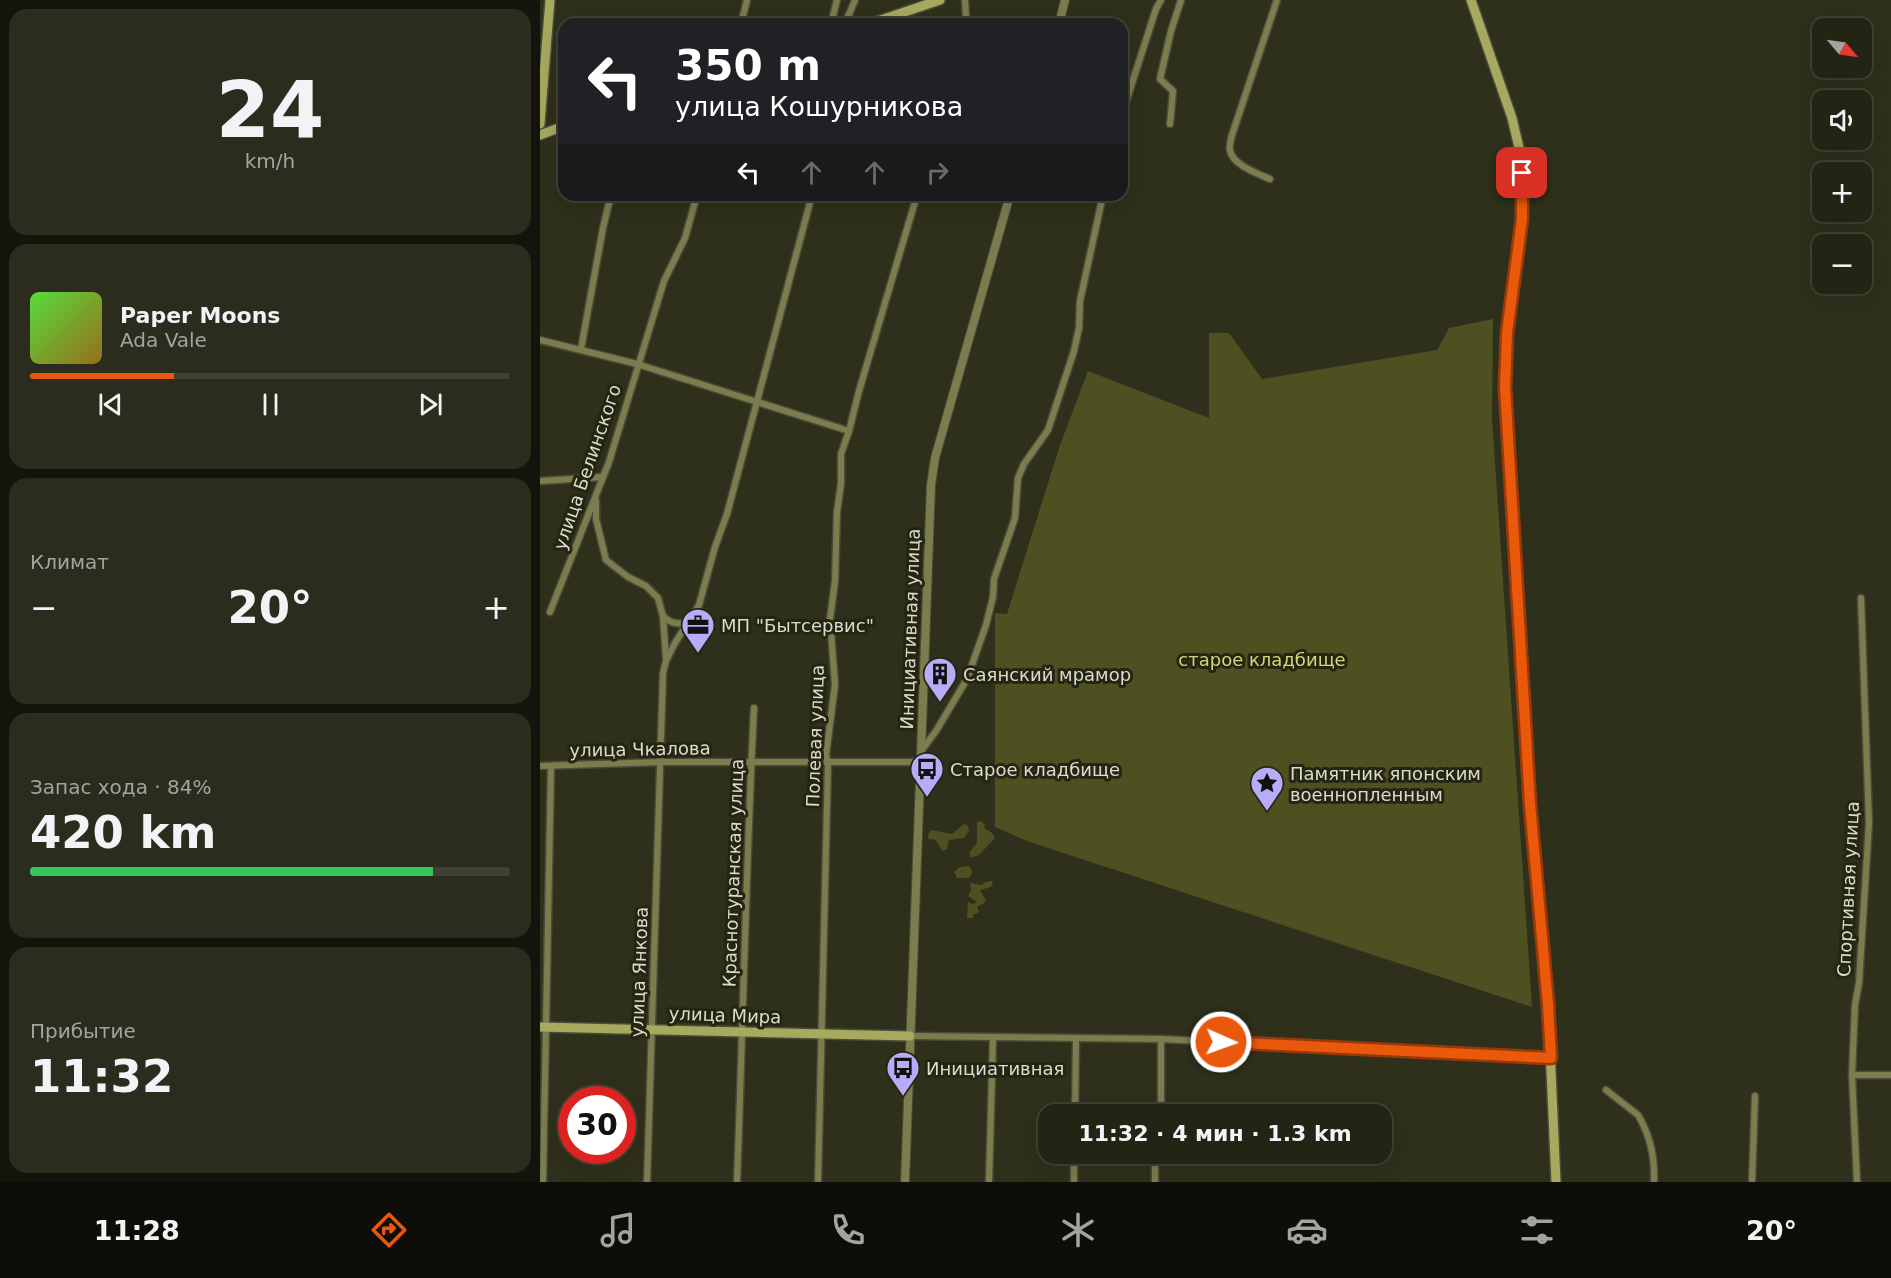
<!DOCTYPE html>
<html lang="ru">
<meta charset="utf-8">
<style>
:root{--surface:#232414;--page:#2b2c1d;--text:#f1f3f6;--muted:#a3a4a0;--line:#404134;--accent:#ea580c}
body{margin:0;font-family:"DejaVu Sans",sans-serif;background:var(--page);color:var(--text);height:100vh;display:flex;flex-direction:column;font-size:22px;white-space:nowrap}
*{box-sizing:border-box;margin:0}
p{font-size:20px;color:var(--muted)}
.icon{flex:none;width:33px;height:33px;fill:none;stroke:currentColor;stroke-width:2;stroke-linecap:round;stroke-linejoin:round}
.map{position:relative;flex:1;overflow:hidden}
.drawer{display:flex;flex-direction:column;gap:9px;padding:9px;background:#13140b;width:540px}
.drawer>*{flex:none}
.guide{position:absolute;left:18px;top:18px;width:570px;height:183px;border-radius:18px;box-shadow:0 6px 24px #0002,0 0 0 2px var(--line);background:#202124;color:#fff;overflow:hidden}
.needle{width:39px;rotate:119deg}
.fabs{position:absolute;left:1272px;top:18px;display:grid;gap:12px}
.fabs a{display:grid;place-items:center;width:60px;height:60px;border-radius:12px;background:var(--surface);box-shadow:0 6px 24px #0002,0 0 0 2px var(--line);font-size:30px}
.speed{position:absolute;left:18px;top:1086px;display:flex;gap:12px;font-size:30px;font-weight:700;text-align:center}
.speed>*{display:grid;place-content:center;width:78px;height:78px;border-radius:50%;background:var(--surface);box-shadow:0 6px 24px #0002,0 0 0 2px var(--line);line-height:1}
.speed .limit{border:9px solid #d22;background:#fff;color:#111}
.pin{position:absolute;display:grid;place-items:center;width:51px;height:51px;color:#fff;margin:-26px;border-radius:12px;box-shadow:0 3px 9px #0006}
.me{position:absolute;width:66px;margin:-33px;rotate:92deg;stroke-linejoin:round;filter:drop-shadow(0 0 4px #0008)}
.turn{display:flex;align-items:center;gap:21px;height:126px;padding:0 18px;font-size:27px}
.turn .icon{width:78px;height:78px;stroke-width:2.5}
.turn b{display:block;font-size:42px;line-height:51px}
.lanes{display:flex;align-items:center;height:57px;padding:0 18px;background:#0003;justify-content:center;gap:30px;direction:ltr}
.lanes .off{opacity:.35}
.big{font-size:45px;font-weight:700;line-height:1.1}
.drawer .tile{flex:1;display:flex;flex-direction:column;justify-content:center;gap:9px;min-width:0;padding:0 21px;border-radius:18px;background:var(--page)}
.drawer .dial{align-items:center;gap:0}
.dial b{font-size:78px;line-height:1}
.song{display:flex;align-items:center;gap:18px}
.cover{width:72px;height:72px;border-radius:9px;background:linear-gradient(135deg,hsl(110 70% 55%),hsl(40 70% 35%))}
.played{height:6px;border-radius:3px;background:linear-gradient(90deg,var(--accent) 30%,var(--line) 30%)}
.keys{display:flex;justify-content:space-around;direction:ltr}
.heat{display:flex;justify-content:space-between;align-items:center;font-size:33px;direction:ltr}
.charge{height:9px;border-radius:4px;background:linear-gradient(90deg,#34c759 84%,var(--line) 0)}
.trip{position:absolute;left:498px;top:1104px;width:354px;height:60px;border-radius:18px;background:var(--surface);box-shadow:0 6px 24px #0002,0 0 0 2px var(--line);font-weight:700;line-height:60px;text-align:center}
.dock{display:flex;height:96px;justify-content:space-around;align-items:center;background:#0e0e08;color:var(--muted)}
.dock .icon{width:42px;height:42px}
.dock .active{color:var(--accent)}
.dock b{font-size:27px;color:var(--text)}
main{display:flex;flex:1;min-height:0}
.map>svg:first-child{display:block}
.green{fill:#4f5022}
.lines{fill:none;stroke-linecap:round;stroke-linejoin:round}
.minor-casing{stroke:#4b4c38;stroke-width:9}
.tertiary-casing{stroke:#4b4c38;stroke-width:10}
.secondary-casing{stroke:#4b4c38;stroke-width:12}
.minor{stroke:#7b7d4f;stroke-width:6}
.tertiary{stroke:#7b7d4f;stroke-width:8}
.secondary{stroke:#a7a95e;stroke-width:9}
.route-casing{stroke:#983908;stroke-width:15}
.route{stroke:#ea580c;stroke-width:10}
.labels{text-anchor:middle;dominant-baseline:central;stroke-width:6;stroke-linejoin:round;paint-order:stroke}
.street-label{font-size:18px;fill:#dbdccf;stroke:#252611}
.poi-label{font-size:18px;fill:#dbdccf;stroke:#252611;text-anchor:start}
.park-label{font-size:18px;fill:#d3d57b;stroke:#252611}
</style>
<main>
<section class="drawer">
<div class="tile dial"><b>24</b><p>km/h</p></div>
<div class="tile">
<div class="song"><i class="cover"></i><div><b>Paper Moons</b><p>Ada Vale</p></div></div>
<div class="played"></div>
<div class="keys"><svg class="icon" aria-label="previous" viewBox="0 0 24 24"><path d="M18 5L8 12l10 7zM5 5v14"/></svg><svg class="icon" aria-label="pause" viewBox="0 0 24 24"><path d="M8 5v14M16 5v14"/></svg><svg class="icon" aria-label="next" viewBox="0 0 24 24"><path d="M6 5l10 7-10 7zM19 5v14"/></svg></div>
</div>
<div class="tile"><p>Климат</p>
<div class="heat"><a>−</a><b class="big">20°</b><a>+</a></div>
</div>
<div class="tile"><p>Запас хода · 84%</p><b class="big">420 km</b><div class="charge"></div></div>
<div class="tile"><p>Прибытие</p><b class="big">11:32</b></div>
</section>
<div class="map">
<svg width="1351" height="1182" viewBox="0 0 1351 1182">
<rect width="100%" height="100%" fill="#2f301b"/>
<g class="green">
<polygon points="953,319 952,419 992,1007 487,841 455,827 455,613 467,614 520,445 548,371 669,418 669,333 689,333 722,379 897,350 909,328"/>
<polygon points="441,821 445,825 444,828 452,833 455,838 439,855 431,858 429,853 437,843 437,822"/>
<polygon points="424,824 428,826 429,831 424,838 409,840 407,849 402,851 396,840 388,839 388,835 391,830 412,834"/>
<polygon points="429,866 432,870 431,876 427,878 417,878 414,872 420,867"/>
<polygon points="453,881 451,887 440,890 446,900 444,903 437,907 439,912 433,915 433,918 427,918 428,902 433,904 437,902 428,896 431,890 430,883 441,885 446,882"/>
</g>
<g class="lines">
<g class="minor-casing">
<g id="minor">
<polyline points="201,24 207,0"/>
<polyline points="291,24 297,0"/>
<polyline points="305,24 315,0"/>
<polyline points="424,24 426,16 425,0"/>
<polyline points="582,114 616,9 621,0"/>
<polyline points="630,124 633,91 620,79 631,31 641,0"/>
<path d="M 730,179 C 719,174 692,165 690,150 C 689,146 691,139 692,135 L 737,0"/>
<polyline points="0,340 97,364 309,431"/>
<polyline points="41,349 63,228 71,195"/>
<polyline points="0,481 63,477"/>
<polyline points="56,501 56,519 66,560 88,577 106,586 118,598 123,616 126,659"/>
<polyline points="10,612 69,462 124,281 145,238 157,195"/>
<path d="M 123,616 C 131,624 138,624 149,623"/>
<polyline points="381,751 396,731 427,679 446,625 453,597 454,579 475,518 478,478 484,464 508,430 534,351 539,328 540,301 563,195"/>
<polyline points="0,766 120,762 380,762"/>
<polyline points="370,1036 621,1039 1011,1058"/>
<polyline points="1312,1075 1351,1075"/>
<path d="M 1066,1090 L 1098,1115 C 1110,1135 1115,1159 1114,1182"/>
<polyline points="535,1114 536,1039"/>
<polyline points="621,1114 621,1039"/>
<polyline points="3,1182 11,766"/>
<polyline points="107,1182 123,673 126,661 135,643 159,605 175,547 187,514 272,195"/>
<path d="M 197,1182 C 203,1024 206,866 214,708"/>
<polyline points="278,1182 288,763 286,755 295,685 290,619 295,581 297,512 301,484 301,454 309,431 319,391 377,195"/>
<polyline points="449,1182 453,1038"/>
<polyline points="534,1182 534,1154"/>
<polyline points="615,1182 615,1154"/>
<polyline points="1212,1182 1215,1096"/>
<polyline points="1317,1182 1312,1075 1315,1005 1319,983 1329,823 1321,598"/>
</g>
</g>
<g class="tertiary-casing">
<g id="tertiary">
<polyline points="519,24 525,0"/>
<polyline points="365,1182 391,485 395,458 470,195"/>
</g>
</g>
<g class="secondary-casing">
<g id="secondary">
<polyline points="931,0 972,118 981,156 982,219 967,333 965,387 990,804 1008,1004 1016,1182"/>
<polyline points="329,24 400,0"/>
<polyline points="0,124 10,0"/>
<polyline points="0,135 24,126"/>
<polyline points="0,1027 370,1036"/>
</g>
</g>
<use href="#minor" class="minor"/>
<use href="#tertiary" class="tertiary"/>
<use href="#secondary" class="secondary"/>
</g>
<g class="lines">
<g class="route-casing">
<polyline id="route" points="681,1042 1011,1058 1008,1004 990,804 965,387 967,333 982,219 982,173"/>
</g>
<use href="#route" class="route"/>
</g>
<defs>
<g id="office-pin" transform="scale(1.725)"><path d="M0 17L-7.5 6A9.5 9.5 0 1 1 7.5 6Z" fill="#b6acf8" stroke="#252611"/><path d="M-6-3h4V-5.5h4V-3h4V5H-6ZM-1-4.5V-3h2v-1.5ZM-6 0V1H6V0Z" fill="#111"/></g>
<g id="building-pin" transform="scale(1.725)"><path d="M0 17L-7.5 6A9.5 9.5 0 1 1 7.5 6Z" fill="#b6acf8" stroke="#252611"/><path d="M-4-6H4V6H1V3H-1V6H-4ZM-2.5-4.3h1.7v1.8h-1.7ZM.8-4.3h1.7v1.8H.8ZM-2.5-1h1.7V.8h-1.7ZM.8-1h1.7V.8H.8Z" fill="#111"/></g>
<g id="bus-pin" transform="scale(1.725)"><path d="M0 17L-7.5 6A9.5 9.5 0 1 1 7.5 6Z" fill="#b6acf8" stroke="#252611"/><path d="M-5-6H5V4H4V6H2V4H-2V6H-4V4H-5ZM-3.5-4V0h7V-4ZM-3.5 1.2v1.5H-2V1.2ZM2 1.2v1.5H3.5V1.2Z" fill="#111"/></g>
<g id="sight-pin" transform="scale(1.725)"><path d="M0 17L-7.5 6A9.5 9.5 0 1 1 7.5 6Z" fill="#b6acf8" stroke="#252611"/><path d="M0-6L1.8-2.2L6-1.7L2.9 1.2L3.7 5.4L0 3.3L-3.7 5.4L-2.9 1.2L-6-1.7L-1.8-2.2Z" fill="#111"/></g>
</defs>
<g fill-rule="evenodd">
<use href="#office-pin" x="158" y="625"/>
<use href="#building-pin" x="400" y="674"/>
<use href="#bus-pin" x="387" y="769"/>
<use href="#sight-pin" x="727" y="783"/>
<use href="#bus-pin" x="363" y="1068"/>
</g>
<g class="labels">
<g class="street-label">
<text transform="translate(47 467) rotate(-71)">улица Белинского</text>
<text transform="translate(370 629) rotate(-88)">Инициативная улица</text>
<text transform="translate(275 736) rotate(-88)">Полевая улица</text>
<text transform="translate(100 749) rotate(-1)">улица Чкалова</text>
<text transform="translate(193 873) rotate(-88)">Краснотуранская улица</text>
<text transform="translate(1308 889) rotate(-87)">Спортивная улица</text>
<text transform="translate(99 972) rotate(-88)">улица Янкова</text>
<text transform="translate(185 1015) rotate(2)">улица Мира</text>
</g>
<g class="poi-label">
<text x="181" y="625">МП "Бытсервис"</text>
<text x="423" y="674">Саянский мрамор</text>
<text x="410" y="769">Старое кладбище</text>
<text x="750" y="773">Памятник японским<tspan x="750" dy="21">военнопленным</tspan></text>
<text x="386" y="1068">Инициативная</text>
</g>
<g class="park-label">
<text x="722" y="659">старое кладбище</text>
</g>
</g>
</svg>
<div class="fabs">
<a><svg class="needle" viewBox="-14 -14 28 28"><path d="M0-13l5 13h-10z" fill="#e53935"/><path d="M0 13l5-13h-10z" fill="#a3a4a0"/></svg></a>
<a><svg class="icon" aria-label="sound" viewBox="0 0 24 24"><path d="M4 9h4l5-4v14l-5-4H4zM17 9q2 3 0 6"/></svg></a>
<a>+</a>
<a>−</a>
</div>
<div class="speed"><div class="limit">30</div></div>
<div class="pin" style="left:982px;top:173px;background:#d93025"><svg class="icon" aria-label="arrive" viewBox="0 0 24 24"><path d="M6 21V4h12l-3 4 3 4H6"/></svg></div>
<svg class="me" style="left:681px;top:1042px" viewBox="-20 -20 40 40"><circle r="17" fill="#ea580c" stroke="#fff" stroke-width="3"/><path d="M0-11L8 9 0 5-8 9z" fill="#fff"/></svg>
<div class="trip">11:32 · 4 мин · 1.3 km</div>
<div class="guide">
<div class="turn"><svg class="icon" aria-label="left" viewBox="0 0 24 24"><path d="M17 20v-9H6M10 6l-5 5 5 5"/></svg><div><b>350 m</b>улица Кошурникова</div></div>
<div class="lanes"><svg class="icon" aria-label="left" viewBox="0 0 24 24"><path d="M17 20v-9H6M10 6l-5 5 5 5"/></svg><svg class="icon off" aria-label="ahead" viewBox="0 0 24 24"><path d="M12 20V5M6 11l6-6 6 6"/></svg><svg class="icon off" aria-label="ahead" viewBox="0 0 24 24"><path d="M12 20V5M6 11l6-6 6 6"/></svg><svg class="icon off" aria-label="right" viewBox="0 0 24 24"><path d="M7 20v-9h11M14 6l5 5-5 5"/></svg></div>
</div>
</div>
</main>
<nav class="dock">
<b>11:28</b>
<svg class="icon active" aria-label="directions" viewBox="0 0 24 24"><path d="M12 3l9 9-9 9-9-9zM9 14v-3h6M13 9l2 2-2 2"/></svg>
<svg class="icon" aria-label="music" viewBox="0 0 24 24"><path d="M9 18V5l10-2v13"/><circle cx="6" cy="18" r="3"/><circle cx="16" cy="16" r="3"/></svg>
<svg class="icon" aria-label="phone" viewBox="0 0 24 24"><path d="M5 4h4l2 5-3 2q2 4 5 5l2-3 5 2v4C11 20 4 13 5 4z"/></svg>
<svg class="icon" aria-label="climate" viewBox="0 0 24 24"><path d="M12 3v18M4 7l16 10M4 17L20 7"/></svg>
<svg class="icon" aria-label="car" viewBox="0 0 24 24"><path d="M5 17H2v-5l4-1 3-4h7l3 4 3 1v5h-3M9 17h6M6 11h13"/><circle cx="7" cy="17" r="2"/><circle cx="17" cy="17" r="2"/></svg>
<svg class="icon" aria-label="filters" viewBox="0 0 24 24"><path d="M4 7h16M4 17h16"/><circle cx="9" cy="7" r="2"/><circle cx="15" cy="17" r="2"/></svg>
<b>20°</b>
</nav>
